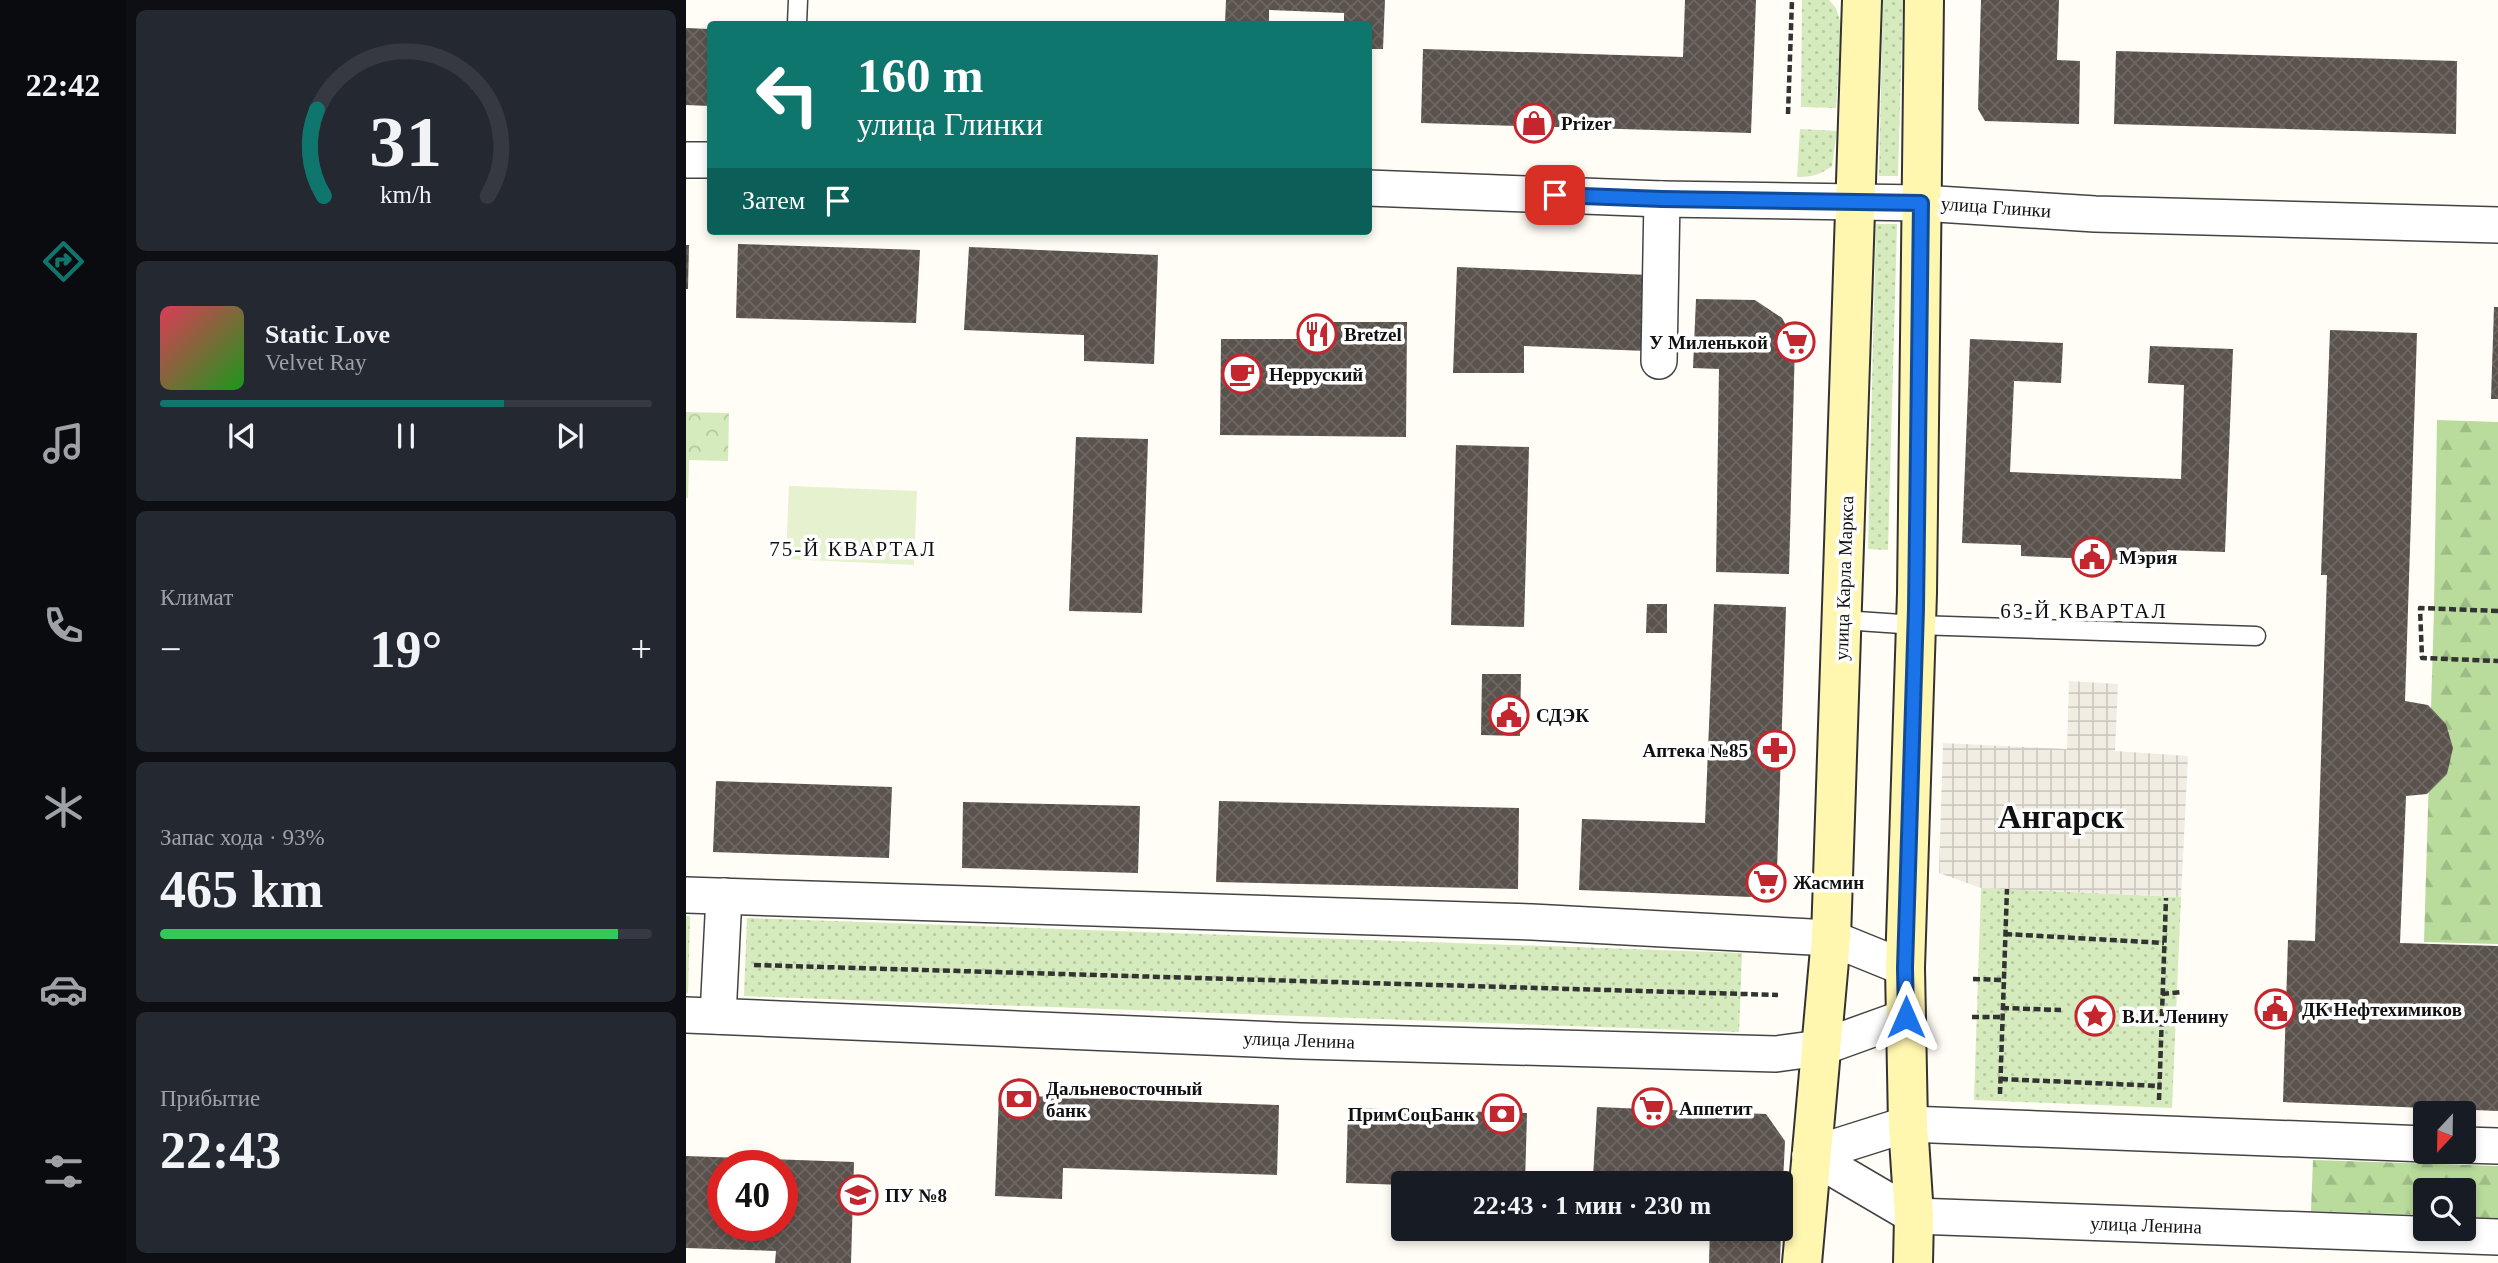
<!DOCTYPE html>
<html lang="ru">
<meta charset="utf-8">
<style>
:root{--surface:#171b24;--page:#242831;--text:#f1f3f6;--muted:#9ea1a6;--line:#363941;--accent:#0f766e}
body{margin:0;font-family:"Times New Roman",serif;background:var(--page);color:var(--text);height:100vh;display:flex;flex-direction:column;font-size:26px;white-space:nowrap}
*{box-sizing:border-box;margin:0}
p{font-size:23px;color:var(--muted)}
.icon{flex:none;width:38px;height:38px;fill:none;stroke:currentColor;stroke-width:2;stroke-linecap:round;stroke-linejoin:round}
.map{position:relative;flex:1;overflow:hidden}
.sheet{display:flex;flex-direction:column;gap:10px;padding:10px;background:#0d0f14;width:560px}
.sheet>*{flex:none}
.top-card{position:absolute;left:21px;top:21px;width:665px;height:214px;border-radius:7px;box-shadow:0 4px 10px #0003;background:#0f766e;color:#fff;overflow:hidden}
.needle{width:46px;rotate:202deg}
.controls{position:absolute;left:1727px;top:1101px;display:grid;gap:14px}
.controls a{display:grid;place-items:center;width:63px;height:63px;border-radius:7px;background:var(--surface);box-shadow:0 4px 10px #0003;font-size:35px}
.speed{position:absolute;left:21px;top:1150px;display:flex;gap:14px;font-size:35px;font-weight:700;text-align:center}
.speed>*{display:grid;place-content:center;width:91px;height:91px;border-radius:50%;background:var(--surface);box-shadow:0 4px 10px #0003;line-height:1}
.speed .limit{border:10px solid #d22;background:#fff;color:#111}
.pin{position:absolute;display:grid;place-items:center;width:60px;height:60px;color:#fff;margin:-30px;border-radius:14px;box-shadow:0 4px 10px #0006}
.me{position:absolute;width:77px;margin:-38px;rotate:0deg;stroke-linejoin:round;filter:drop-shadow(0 0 5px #0008)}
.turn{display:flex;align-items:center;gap:24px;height:147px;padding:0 35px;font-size:32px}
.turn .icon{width:91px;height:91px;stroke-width:2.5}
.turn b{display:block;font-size:49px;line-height:60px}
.then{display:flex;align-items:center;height:66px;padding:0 35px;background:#0003;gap:14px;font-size:26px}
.big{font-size:52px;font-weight:700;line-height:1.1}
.sheet .card{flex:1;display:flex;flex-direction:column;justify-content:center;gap:10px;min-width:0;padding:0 24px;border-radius:10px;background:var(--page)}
.sheet .dial{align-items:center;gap:0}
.dial svg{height:182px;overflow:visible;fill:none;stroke:var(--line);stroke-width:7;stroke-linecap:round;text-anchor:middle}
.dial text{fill:var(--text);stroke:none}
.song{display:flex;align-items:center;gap:21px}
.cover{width:84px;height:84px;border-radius:10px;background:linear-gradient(135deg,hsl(350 70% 55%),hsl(120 70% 35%))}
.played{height:7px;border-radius:4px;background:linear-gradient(90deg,var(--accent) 70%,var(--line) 70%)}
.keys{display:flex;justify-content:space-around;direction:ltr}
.heat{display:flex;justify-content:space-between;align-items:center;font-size:38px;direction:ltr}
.charge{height:10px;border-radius:5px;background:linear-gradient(90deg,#34c759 93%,var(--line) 0)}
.trip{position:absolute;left:705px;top:1171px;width:402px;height:70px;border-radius:7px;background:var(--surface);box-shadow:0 4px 10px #0003;font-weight:700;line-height:70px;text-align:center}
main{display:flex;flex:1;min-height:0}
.tab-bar{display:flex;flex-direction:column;width:126px;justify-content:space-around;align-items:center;background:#090b0e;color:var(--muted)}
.tab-bar .icon{width:49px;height:49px}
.tab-bar .on{color:var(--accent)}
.tab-bar b{font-size:32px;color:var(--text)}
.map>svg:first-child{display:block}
.grass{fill:url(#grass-dots)}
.forest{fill:url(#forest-firs)}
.park{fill:url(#park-crowns)}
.pitch{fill:#e6f2cf}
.plaza{fill:url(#plaza-grid)}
.building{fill:url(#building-cross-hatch);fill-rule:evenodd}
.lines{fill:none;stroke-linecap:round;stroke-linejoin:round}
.lane-casing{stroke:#444;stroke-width:21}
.street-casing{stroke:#444;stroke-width:38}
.secondary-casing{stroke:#333;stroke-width:42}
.path{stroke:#333;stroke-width:4.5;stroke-dasharray:7 3.5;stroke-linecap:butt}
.lane{stroke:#fff;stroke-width:18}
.street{stroke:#fff;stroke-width:35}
.secondary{stroke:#fff6b0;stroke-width:38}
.route-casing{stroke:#114b97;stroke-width:18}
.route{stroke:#1a73e8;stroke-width:12}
.labels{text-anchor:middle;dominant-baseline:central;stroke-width:7;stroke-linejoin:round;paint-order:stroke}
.poi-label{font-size:19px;font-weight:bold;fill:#111;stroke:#fff;text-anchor:start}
.street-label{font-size:19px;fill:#111;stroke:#fff}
.neighbourhood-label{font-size:21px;letter-spacing:2px;fill:#111;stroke:#fff}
.town-label{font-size:33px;font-weight:bold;fill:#111;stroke:#fff}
</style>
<main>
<nav class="tab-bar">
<b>22:42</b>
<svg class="icon on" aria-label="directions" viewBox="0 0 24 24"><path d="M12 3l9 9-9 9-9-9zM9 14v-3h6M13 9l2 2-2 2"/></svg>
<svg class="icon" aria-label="music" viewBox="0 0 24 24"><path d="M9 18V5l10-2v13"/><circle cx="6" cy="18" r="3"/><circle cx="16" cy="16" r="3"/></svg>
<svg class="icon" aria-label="phone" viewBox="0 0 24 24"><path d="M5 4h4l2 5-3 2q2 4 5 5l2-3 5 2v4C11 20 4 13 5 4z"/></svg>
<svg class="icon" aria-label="climate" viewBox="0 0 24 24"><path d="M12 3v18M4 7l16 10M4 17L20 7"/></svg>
<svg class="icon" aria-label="car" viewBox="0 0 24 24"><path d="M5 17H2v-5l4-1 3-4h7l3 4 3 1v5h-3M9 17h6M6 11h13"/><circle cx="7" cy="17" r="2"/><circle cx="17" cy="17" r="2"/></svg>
<svg class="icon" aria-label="filters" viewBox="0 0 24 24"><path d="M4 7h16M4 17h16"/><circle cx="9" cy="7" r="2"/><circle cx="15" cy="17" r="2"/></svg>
</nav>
<section class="sheet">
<div class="card dial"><svg viewBox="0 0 100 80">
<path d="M14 69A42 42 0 1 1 86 69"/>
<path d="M14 69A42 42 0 0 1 11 31" stroke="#0f766e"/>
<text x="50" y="56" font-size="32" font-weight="700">31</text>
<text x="50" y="72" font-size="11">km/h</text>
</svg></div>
<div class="card">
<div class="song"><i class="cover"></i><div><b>Static Love</b><p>Velvet Ray</p></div></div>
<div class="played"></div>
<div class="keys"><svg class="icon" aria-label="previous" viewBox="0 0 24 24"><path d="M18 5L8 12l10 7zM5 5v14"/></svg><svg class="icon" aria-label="pause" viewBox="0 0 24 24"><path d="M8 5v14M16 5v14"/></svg><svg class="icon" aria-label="next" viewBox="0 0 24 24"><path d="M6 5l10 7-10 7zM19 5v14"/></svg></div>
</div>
<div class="card"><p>Климат</p>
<div class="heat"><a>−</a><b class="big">19°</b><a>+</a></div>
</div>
<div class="card"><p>Запас хода · 93%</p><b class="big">465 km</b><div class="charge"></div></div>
<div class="card"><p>Прибытие</p><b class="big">22:43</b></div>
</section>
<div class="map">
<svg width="1812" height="1263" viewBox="0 0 1812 1263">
<defs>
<pattern id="grass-dots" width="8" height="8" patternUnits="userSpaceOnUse" patternTransform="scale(1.75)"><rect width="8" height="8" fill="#d5ebbd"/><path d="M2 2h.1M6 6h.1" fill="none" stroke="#b6c8a1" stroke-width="1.8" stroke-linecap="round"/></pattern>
<pattern id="forest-firs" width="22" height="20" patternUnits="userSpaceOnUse" patternTransform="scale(1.75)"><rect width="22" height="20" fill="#b9dc9c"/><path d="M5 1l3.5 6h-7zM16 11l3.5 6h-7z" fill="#9ebc85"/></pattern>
<pattern id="park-crowns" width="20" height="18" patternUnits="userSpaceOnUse" patternTransform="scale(1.75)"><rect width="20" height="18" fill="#d5ebbd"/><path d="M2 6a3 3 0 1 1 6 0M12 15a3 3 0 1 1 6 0" fill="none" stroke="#b6c8a1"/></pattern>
<pattern id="plaza-grid" width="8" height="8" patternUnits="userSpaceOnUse" patternTransform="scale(1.75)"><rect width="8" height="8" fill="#f1ede2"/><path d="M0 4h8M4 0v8" fill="none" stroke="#cecac1"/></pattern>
<pattern id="building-cross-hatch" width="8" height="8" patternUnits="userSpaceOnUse" patternTransform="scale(1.75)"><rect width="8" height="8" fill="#5a524d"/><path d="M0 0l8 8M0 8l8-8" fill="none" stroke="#6d6662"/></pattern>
</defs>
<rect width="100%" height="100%" fill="#fffdf5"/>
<g class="grass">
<polygon points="1116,0 1143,0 1150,8 1155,24 1150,108 1115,107"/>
<polygon points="1197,0 1217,0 1212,176 1193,176"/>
<path d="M 1114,129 L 1151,131 L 1146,166 C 1134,175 1125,177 1111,177 Z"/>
<polygon points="1190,224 1211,224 1202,550 1182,549"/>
<polygon points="1295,888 1495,897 1486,1108 1288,1100"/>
<polygon points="0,916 4,916 2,993 0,993"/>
<polygon points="61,918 1056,953 1053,1032 58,996"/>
</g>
<g class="forest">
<polygon points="1751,420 1812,422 1812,944 1738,942 1748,609"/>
<polygon points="1627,1160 1812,1166 1812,1218 1778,1217 1778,1190 1740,1190 1739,1215 1625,1211"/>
</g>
<polygon class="park" points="0,412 43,413 42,461 3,460 2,498 0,498"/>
<polygon class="pitch" points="103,486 231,491 228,565 100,559"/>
<polygon class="plaza" points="1383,681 1432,684 1429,751 1502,756 1495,897 1295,888 1253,873 1257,743 1381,749"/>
<g class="building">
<polygon points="540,0 699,0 697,49 682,49 682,24 658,24 658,13 583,10 583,24 539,24"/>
<polygon points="999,0 1070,0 1065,133 735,123 737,49 997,57"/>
<polygon points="1295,0 1373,0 1371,60 1394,61 1393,124 1299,121 1292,109"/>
<polygon points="0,28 24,29 24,106 0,105"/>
<polygon points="1430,51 1771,61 1770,134 1428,124"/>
<polygon points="52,244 234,250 230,323 50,318"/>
<polygon points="0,245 3,245 2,289 0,289"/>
<polygon points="283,247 472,255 468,364 398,361 398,335 278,330"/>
<polygon points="771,267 963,275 960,351 838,346 838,373 767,373"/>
<polygon points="1010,299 1069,300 1096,318 1109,342 1103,574 1030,572 1033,369 1007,368"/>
<polygon points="1808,307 1812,307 1812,399 1805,399"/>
<polygon points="629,322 721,322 720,437 534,435 535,339 629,339"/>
<polygon points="1644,330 1731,333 1719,701 1742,705 1760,724 1767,748 1761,774 1741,794 1720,796 1714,943 1812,946 1812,1111 1597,1102 1602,940 1629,941 1641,575 1635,575"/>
<polygon points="1284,339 1377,343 1375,383 1328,381 1324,472 1495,479 1498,385 1462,383 1464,346 1547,349 1539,552 1481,550 1481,562 1335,556 1335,545 1276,543"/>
<polygon points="390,437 462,439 456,613 383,611"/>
<polygon points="770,445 843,447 838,627 765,625"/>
<polygon points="961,604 981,604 981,633 960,633"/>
<polygon points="1028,604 1100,607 1091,869 1065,897 893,890 896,819 1019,823"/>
<polygon points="796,674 835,674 834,736 795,735"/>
<polygon points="30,781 206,787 203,858 27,852"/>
<polygon points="533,801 833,808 832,889 530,882"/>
<polygon points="277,802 454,806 452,873 276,868"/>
<polygon points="313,1095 593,1105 591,1175 377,1168 376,1199 309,1196"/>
<polygon points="911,1107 1080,1114 1099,1141 1097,1183 1018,1183 907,1178"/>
<polygon points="662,1108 841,1113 839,1183 718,1183 718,1185 660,1183"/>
<path d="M 0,1156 L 168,1162 L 165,1263 L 89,1263 L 90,1251 L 0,1248 ZM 37,1166 L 96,1166 L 96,1225 L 37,1225 Z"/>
<polygon points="1024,1228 1095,1228 1094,1263 1023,1263"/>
</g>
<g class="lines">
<g class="lane-casing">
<g id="lane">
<polyline points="111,24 112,0"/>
<polyline points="1157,620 1230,625 1570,636"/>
</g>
</g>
<g class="street-casing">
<g id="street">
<polyline points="0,160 24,160"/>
<polyline points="682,188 976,199 1235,203 1409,214 1812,225"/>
<polyline points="973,361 976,199"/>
<polyline points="0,895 846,922 1145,938 1219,968"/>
<polyline points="0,1015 615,1041 1090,1054 1134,1048 1220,1017"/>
<polyline points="32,1016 38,896"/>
<polyline points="1778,1145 1812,1146"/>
<polyline points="1124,1155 1228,1216 1812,1237"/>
<polyline points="1124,1155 1222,1124 1740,1144"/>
</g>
</g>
<g class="secondary-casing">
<g id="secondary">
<polyline points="1116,1263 1145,938 1176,0"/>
<polyline points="1227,1263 1228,1216 1222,1124 1219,968 1231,593 1238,0"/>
</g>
</g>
<g class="path">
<polyline points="1102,114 1106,0"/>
<polyline points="1812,611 1734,608 1736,658 1812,661"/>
<polyline points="1319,934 1478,943"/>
<polyline points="68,965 1092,995"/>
<polyline points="1287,979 1318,980"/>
<polyline points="1476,994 1497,992"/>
<polyline points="1316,1008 1375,1010"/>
<polyline points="1286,1017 1316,1017"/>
<polyline points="1475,1024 1496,1023"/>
<polyline points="1315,1079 1474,1086"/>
<polyline points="1314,1094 1321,889"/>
<polyline points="1473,1100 1480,898"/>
</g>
<use href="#lane" class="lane"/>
<use href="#street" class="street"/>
<use href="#secondary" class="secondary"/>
</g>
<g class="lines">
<g class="route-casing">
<polyline id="route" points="869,195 976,199 1235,203 1230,609 1219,968 1220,1017"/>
</g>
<use href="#route" class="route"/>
</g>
<defs>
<g id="shop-ring" transform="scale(2.0125)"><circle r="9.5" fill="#fff" stroke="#c4262e" stroke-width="1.5"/><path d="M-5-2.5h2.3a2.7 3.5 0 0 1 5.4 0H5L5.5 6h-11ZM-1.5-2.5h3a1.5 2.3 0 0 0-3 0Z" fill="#c4262e"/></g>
<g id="restaurant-ring" transform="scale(2.0125)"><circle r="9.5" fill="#fff" stroke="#c4262e" stroke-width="1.5"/><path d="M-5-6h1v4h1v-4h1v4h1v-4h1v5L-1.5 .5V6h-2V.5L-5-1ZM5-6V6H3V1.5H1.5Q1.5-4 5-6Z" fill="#c4262e"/></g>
<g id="supermarket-ring" transform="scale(2.0125)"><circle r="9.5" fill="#fff" stroke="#c4262e" stroke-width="1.5"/><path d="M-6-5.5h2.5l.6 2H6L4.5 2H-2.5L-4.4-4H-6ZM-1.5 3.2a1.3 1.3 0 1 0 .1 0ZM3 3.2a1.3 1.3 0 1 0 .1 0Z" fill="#c4262e"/></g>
<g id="cafe-ring" transform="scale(2.0125)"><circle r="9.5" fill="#fff" stroke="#c4262e" stroke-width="1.5"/><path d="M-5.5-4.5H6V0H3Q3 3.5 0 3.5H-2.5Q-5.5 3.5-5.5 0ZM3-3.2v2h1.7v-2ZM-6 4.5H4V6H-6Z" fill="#c4262e"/></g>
<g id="civic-ring" transform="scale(2.0125)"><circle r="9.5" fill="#fff" stroke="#c4262e" stroke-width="1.5"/><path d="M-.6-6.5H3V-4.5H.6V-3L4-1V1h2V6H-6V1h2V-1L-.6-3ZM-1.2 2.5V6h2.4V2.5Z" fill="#c4262e"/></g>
<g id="pharmacy-ring" transform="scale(2.0125)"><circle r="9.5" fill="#fff" stroke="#c4262e" stroke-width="1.5"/><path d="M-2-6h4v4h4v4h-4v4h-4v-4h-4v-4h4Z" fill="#c4262e"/></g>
<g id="sight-ring" transform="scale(2.0125)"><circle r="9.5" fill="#fff" stroke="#c4262e" stroke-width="1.5"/><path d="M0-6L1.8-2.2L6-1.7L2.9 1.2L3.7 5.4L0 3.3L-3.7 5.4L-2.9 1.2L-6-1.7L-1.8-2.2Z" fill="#c4262e"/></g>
<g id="bank-ring" transform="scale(2.0125)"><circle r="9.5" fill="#fff" stroke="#c4262e" stroke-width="1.5"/><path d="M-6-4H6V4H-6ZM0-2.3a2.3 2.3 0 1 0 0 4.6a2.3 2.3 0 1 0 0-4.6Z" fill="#c4262e"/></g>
<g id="university-ring" transform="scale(2.0125)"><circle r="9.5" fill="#fff" stroke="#c4262e" stroke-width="1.5"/><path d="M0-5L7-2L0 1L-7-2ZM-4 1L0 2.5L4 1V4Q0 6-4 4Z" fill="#c4262e"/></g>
</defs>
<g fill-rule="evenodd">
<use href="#shop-ring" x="848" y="123"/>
<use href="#restaurant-ring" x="631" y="334"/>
<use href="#supermarket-ring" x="1109" y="342"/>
<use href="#cafe-ring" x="556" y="374"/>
<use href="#civic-ring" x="1406" y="557"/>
<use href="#civic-ring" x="823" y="715"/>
<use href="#pharmacy-ring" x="1089" y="750"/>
<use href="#supermarket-ring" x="1080" y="882"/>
<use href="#civic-ring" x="1589" y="1009"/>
<use href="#sight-ring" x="1409" y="1016"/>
<use href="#bank-ring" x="333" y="1099"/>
<use href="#supermarket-ring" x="966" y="1108"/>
<use href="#bank-ring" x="816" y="1114"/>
<use href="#university-ring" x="172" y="1195"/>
</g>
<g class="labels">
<g class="poi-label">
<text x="875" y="123">Prizer</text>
<text x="658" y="334">Bretzel</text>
<text x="1082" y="342" text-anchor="end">У Миленькой</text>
<text x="583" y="374">Нерруский</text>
<text x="1433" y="557">Мэрия</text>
<text x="850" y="715">СДЭК</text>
<text x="1062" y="750" text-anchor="end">Аптека №85</text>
<text x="1107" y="882">Жасмин</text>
<text x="1616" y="1009">ДК Нефтехимиков</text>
<text x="1436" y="1016">В.И. Ленину</text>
<text x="360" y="1088">Дальневосточный<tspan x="360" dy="22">банк</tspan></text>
<text x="993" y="1108">Аппетит</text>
<text x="789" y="1114" text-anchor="end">ПримСоцБанк</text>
<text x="199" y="1195">ПУ №8</text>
</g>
<g class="street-label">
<text transform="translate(1310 207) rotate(4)">улица Глинки</text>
<text transform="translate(1158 578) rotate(-88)">улица Карла Маркса</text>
<text transform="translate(613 1040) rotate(2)">улица Ленина</text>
<text transform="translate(1460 1225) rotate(2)">улица Ленина</text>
</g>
<g class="neighbourhood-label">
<text x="167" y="549">75-Й КВАРТАЛ</text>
<text x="1398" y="611">63-Й КВАРТАЛ</text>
</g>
<g class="town-label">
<text x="1375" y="817">Ангарск</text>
</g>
</g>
</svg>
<div class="controls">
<a><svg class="needle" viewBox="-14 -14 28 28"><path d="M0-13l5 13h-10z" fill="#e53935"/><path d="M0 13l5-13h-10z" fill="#9ea1a6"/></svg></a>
<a><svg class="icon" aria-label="search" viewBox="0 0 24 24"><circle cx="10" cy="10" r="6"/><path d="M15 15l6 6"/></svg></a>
</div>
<div class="speed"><div class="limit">40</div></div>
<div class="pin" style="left:869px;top:195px;background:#d93025"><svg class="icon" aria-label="arrive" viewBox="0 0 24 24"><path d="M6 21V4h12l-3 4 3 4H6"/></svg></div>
<svg class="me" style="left:1220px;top:1017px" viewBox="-20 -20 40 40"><path d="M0-17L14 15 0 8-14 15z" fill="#1a73e8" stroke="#fff" stroke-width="4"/></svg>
<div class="trip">22:43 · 1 мин · 230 m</div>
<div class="top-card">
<div class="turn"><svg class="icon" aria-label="left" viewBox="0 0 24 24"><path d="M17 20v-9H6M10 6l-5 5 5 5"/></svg><div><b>160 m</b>улица Глинки</div></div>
<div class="then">Затем<svg class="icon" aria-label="arrive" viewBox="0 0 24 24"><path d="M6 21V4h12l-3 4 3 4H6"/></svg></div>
</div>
</div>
</main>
